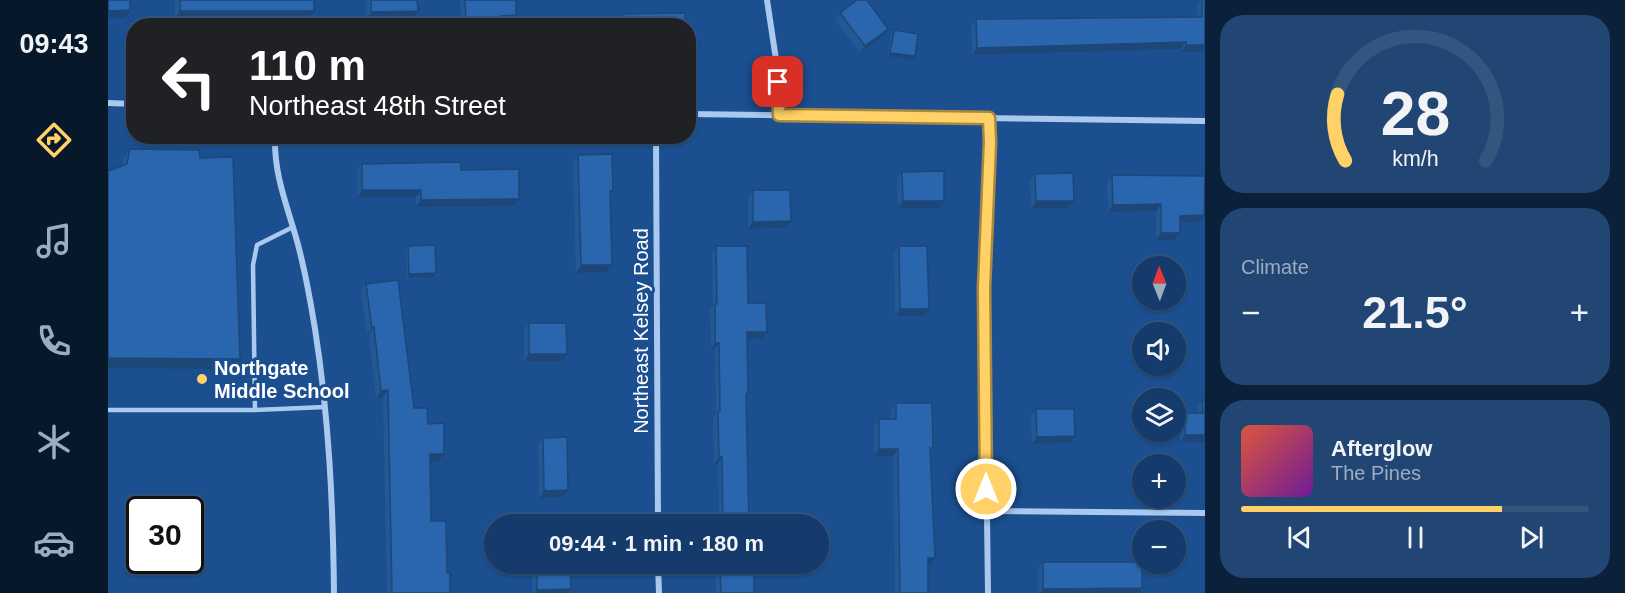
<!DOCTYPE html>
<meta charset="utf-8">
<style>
:root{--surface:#143b6b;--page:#214673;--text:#f1f3f6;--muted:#9dadc1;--line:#33557e;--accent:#ffd166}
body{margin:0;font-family:Arial,sans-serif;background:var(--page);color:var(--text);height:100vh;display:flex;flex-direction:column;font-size:22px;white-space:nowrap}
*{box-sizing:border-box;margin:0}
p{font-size:20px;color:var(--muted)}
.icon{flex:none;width:33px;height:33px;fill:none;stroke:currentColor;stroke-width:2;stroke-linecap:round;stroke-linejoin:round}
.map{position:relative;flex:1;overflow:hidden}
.details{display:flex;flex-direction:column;gap:15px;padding:15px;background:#0b203b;width:420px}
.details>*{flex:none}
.guide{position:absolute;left:18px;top:18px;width:570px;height:126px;border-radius:24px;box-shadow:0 2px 4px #0004,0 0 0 2px var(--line);background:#202124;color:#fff;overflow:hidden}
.needle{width:39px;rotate:359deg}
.tools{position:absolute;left:1024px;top:256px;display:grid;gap:12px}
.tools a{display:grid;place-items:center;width:54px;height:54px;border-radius:50%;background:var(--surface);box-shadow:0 2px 4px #0004,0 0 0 2px var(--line);font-size:30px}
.speed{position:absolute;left:18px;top:496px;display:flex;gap:12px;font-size:30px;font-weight:700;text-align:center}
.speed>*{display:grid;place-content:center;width:78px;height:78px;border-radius:50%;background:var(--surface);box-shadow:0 2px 4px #0004,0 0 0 2px var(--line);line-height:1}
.speed .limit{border:3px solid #111;border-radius:9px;background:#fff;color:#111}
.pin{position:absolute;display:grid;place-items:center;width:51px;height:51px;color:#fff;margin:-26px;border-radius:12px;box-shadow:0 3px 9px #0006}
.me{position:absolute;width:66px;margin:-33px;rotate:0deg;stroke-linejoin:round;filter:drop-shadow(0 0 4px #0008)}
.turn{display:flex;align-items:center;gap:21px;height:126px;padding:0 24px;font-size:27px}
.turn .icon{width:78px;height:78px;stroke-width:2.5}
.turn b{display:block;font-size:42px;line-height:51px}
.big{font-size:45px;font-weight:800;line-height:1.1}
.details .card{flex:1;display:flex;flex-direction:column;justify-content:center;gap:9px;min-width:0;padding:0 21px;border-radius:24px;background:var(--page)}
.details .dial{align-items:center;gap:0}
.dial svg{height:156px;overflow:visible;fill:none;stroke:var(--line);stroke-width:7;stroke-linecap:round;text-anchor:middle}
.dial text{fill:var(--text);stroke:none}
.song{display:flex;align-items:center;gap:18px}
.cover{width:72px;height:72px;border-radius:9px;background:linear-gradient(135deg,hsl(10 70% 55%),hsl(280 70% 35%))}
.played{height:6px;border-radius:3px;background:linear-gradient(90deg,var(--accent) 75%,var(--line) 75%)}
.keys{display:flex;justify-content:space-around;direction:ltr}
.heat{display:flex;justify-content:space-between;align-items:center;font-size:33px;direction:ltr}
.trip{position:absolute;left:376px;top:514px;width:345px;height:60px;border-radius:30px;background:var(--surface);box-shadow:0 2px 4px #0004,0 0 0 2px var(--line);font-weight:800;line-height:60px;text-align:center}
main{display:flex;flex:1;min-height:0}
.menu{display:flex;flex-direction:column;width:108px;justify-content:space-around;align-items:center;background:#08182b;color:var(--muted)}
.menu .icon{width:42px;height:42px}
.menu .selected{color:var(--accent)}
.menu b{font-size:27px;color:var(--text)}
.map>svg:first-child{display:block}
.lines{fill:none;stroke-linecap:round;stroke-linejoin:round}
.service{stroke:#a9c9ee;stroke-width:4.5}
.minor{stroke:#a9c9ee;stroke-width:6}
.wall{fill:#245895}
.shaded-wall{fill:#1d4779}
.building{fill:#2a66ad;stroke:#1d4779;stroke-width:1.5}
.route-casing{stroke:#a68842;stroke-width:15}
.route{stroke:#ffd166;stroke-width:10}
.poi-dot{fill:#ffd166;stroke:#1b4f8f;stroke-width:2}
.labels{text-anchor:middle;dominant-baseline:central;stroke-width:6;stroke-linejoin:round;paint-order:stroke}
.street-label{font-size:20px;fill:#fff;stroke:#1b4f8f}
.poi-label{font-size:20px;font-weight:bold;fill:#fff;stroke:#1b4f8f;text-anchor:start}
</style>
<main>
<nav class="menu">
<b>09:43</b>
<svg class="icon selected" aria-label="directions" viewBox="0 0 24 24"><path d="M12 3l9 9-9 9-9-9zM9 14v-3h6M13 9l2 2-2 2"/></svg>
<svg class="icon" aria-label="music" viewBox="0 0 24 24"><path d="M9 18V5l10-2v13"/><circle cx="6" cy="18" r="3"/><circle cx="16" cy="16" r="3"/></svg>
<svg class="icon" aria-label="phone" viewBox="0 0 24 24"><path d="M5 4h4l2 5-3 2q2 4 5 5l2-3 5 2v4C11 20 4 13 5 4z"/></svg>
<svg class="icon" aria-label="climate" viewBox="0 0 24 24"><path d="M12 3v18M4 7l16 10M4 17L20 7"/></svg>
<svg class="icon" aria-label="car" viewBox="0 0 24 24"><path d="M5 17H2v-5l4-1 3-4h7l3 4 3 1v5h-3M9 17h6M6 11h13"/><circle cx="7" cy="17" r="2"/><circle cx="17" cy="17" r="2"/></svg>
</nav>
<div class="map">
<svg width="1097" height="593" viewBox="0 0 1097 593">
<rect width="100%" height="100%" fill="#1b4f8f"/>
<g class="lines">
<g class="service">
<polyline points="0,410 147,410 217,407"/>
<polyline points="147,410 145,265 149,245 185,227"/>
</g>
<g class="minor">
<polyline points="659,0 669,66 671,115"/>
<polyline points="0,103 26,104"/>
<polyline points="580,114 1097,121"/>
<path d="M 167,136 C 166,173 177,200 187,234 C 196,264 202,298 207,329 C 221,418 225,503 226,593"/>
<polyline points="548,136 550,525"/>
<polyline points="879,511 1097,513"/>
<polyline points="550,564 551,593"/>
<polyline points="880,593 876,288 882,142 881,118"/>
</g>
</g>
<g class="wall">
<polygon points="67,0 206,0 206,11 201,18 67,18"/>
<polygon points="258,0 309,0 310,11 305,18 258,19"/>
<polygon points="352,0 408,0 403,22 391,23 389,26 353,26"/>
<polygon points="1092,0 1097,0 1097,52 1073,52 1073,49 864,55 863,26 868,19 1089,17 1089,5"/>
<polygon points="732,13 775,36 752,53 727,20"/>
<polygon points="514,14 577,26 510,26 510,21"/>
<polygon points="786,30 804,60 780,56 783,33"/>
<polygon points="22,149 92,158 125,369 14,166 15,159"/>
<polygon points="470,155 505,191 502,194 499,272 468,273 465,162"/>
<polygon points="254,164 353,170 406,206 308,207 308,197 250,197 249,171"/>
<polygon points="794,172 836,201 831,208 790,208 789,179"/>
<polygon points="927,174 966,201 961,208 923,208 922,181"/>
<polygon points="1004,175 1096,209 1096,215 1091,222 1072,223 1072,233 1067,240 1048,240 1048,211 1000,212 999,183"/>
<polygon points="645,190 683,221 678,228 640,229 640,197"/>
<polygon points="300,246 328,273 325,277 299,278 298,250"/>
<polygon points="608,246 640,303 659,332 654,338 639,339 638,397 641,525 611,525 610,464 606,464 605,418 608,414 607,349 603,349 602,310 605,307 604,253"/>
<polygon points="791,246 816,316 787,316 786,253"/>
<polygon points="258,284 306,408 320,424 336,454 331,461 322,461 323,521 339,573 342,593 279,593 275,397 268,398 261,334 259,335 253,291"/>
<polygon points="421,323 459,354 454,361 416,361 416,330"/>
<polygon points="1094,400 1097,400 1097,442 1072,442 1071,420 1076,413 1090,413 1089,407"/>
<polygon points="788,403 825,448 823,452 822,565 820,565 820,593 787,593 785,456 766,456 766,427 771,419 783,419 783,411"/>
<polygon points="928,409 967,436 962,443 924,444 923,416"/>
<polygon points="435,438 455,497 431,498 430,445"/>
<polygon points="935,562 1031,593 930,593 930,569"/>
<polygon points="424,564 462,564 460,593 424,593"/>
<polygon points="607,564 646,564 646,593 608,593"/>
</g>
<g class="shaded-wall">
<polygon points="22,10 17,18 0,18 0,11"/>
<polygon points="72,11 206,11 201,18 67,18"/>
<polygon points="310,11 305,18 258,19 263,12"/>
<polygon points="408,15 403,22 391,23 389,26 353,26 358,19 393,16"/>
<polygon points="780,29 775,36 752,53 757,46"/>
<polygon points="1078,42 1073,49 864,55 869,48"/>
<polygon points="1078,45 1097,45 1097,52 1073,52"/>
<polygon points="782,53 807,56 804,60 780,56"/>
<polygon points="254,190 313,190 308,197 250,197"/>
<polygon points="411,199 406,206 308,207 313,200"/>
<polygon points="795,201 836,201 831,208 790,208"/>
<polygon points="928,201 966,201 961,208 923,208"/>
<polygon points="1053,204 1048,211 1000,212 1005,205"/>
<polygon points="1096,215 1091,222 1067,223 1072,216"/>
<polygon points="683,221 678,228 640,229 645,222"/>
<polygon points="1053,233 1072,233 1067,240 1048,240"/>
<polygon points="473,265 504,265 499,272 468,273"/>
<polygon points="328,273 325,277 299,278 301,274"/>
<polygon points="792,309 821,309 816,316 787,316"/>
<polygon points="266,327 261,334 259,335 264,328"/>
<polygon points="639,332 659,332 654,338 635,339"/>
<polygon points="607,343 611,343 607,349 603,349"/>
<polygon points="421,354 459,354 454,361 416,361"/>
<polygon points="0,358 132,359 125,369 0,368"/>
<polygon points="280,390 275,397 268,398 273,391"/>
<polygon points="1077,435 1097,435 1097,442 1072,442"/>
<polygon points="967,436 962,443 924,444 929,437"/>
<polygon points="771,449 790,449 785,456 766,456"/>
<polygon points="322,454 336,454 331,461 317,461"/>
<polygon points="611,457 614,457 610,464 606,464"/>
<polygon points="460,490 455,497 431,498 436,491"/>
<polygon points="820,558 827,558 822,565 815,565"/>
<polygon points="1034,588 1031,593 933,593 935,589"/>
<polygon points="463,589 460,593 427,593 429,590"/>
</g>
<g class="building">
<polygon points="0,0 22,0 22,10 0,11"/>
<rect x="72" y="0" width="134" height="11"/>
<polygon points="263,0 309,0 310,11 263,12"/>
<polygon points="357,0 408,0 408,15 393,16 394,19 358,19"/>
<polygon points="749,0 759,0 780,29 757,46 732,13"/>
<polygon points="1094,0 1097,0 1097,45 1078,45 1078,42 869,48 868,19 1094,17"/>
<polygon points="577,13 577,26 515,26 514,14"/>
<polygon points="786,30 810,34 807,56 782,53"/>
<polygon points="22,149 91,150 92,158 125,157 132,359 0,358 0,171 19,164"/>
<polygon points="504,154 505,191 502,191 504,265 473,265 470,155"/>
<polygon points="353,162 353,170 411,169 411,199 313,200 313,190 254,190 254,164"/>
<polygon points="836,171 836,201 795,201 794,172"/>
<polygon points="965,173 966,201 928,201 927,174"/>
<polygon points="1004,175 1097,176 1096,215 1072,216 1072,233 1053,233 1053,204 1005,205"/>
<polygon points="645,190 682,190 683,221 645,222"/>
<polygon points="327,245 328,273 301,274 300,246"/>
<polygon points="608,246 639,246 640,303 658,303 659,332 639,332 640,393 638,394 641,525 615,525 614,457 611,457 610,412 612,411 611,343 607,343 607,304 609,304"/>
<polygon points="791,246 819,246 821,309 792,309"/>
<polygon points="290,280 306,408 319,408 320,424 336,423 336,454 322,454 323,521 338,521 339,573 342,573 342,593 284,593 280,390 273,391 266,327 264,328 258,284"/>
<polygon points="421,323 458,323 459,354 421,354"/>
<polygon points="1094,400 1097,400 1097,435 1077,435 1076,413 1095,413"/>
<polygon points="788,403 824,403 825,448 822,448 827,558 820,558 820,593 792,593 790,449 771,449 771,419 788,419"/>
<polygon points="928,409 966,409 967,436 929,437"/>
<polygon points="459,437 460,490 436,491 435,438"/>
<polygon points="935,562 1034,562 1034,588 935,589"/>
<polygon points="429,564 462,564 463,589 429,590"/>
<polygon points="612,564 646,564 646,593 613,593"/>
</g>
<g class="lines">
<g class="route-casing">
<polyline id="route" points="670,82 671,115 881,118 882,142 876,288 878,489"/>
</g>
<use href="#route" class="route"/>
</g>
<circle class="poi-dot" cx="94" cy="379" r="6"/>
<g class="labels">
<g class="street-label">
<text transform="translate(533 331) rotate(-90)">Northeast Kelsey Road</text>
</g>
<g class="poi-label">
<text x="106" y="368">Northgate<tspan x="106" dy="23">Middle School</tspan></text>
</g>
</g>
</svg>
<div class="tools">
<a><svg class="needle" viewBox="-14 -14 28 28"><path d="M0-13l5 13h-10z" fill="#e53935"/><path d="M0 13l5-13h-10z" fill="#9dadc1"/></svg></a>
<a><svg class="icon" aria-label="sound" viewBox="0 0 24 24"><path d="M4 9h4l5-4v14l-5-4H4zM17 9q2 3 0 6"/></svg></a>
<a><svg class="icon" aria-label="layers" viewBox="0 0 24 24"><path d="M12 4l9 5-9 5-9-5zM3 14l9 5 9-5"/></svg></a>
<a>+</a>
<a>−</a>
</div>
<div class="speed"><div class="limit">30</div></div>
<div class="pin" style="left:670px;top:82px;background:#d93025"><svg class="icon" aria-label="arrive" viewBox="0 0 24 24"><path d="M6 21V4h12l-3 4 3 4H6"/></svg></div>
<svg class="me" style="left:878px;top:489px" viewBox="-20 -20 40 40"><circle r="17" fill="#ffd166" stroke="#fff" stroke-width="3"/><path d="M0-11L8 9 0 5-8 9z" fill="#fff"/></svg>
<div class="trip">09:44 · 1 min · 180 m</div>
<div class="guide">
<div class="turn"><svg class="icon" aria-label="left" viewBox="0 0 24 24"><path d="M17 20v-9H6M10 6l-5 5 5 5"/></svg><div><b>110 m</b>Northeast 48th Street</div></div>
</div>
</div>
<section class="details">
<div class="card dial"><svg viewBox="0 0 100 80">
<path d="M14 69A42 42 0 1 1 86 69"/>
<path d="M14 69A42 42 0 0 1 10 35" stroke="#ffd166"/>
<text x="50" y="56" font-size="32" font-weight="700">28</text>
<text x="50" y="72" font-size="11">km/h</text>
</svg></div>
<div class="card"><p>Climate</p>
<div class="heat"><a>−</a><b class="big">21.5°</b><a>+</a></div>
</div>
<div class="card">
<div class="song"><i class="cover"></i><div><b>Afterglow</b><p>The Pines</p></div></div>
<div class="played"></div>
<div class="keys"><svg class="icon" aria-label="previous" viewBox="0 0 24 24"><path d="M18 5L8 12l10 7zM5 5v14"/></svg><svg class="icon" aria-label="pause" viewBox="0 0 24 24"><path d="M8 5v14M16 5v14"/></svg><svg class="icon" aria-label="next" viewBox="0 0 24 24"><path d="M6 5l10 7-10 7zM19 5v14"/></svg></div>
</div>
</section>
</main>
